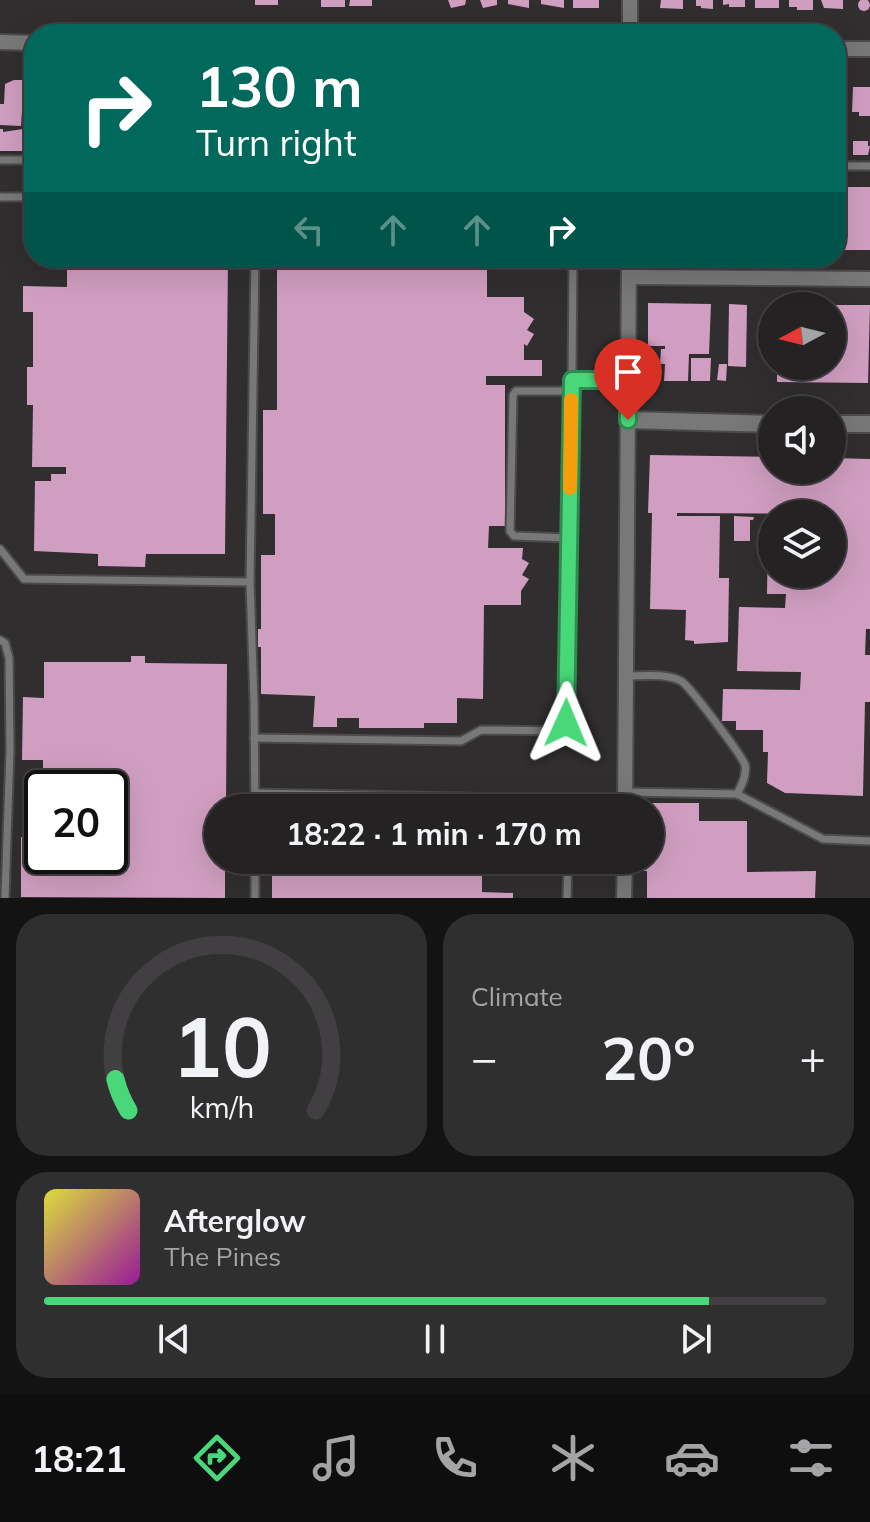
<!DOCTYPE html>
<meta charset="utf-8">
<style>
:root{--surface:#242223;--page:#302f30;--text:#f1f3f6;--muted:#a3a4a6;--line:#413f41;--accent:#48d779}
body{margin:0;font-family:Mulish,sans-serif;background:var(--page);color:var(--text);height:100vh;display:flex;flex-direction:column;font-size:30px;white-space:nowrap}
*{box-sizing:border-box;margin:0}
p{font-size:26px;color:var(--muted)}
.icon{flex:none;width:44px;height:44px;fill:none;stroke:currentColor;stroke-width:2;stroke-linecap:round;stroke-linejoin:round}
.map{position:relative;height:898px;overflow:hidden}
.sheet{display:flex;flex-direction:column;gap:16px;padding:16px;background:#141313;flex:1}
.sheet>*{flex:none}
.banner{position:absolute;left:24px;top:24px;width:822px;height:244px;border-radius:32px;box-shadow:0 8px 32px #0002,0 0 0 2px var(--line);background:#00695c;color:#fff;overflow:hidden}
.needle{width:52px;rotate:263deg}
.buttons{position:absolute;left:758px;top:292px;display:grid;gap:16px}
.buttons a{display:grid;place-items:center;width:88px;height:88px;border-radius:50%;background:var(--surface);box-shadow:0 8px 32px #0002,0 0 0 2px var(--line);font-size:40px}
.speed{position:absolute;left:24px;top:770px;display:flex;gap:16px;font-size:40px;font-weight:700;text-align:center}
.speed>*{display:grid;place-content:center;width:104px;height:104px;border-radius:50%;background:var(--surface);box-shadow:0 8px 32px #0002,0 0 0 2px var(--line);line-height:1}
.speed .limit{border:4px solid #111;border-radius:12px;background:#fff;color:#111}
.pin{position:absolute;display:grid;place-items:center;width:68px;height:68px;color:#fff;margin:-82px -34px;border-radius:50% 50% 50% 0;rotate:-45deg;box-shadow:0 0 8px #0007}
.pin .icon{rotate:45deg}
.me{position:absolute;width:88px;margin:-44px;rotate:1deg;stroke-linejoin:round;filter:drop-shadow(0 0 6px #0008)}
.turn{display:flex;align-items:center;gap:28px;height:168px;padding:0 40px;font-size:36px}
.turn .icon{width:104px;height:104px;stroke-width:2.5}
.turn b{display:block;font-size:56px;line-height:68px}
.lanes{display:flex;align-items:center;height:76px;padding:0 40px;background:#0003;justify-content:center;gap:40px;direction:ltr}
.lanes .off{opacity:.35}
.big{font-size:60px;font-weight:700;line-height:1.1}
.sheet .tile{flex:1;display:flex;flex-direction:column;justify-content:center;gap:12px;min-width:0;padding:0 28px;border-radius:32px;background:var(--page)}
.sheet .dial{align-items:center;gap:0}
.dial svg{height:208px;overflow:visible;fill:none;stroke:var(--line);stroke-width:7;stroke-linecap:round;text-anchor:middle}
.dial text{fill:var(--text);stroke:none}
.song{display:flex;align-items:center;gap:24px}
.cover{width:96px;height:96px;border-radius:12px;background:linear-gradient(135deg,hsl(60 70% 55%),hsl(300 70% 35%))}
.played{height:8px;border-radius:4px;background:linear-gradient(90deg,var(--accent) 85%,var(--line) 85%)}
.keys{display:flex;justify-content:space-around;direction:ltr}
.heat{display:flex;justify-content:space-between;align-items:center;font-size:44px;direction:ltr}
.sheet .tiles{flex:1;display:grid;gap:16px;grid-template-columns:1fr 1fr}
.tile:last-child{grid-column:span 2}
.trip{position:absolute;left:204px;top:794px;width:460px;height:80px;border-radius:40px;background:var(--surface);box-shadow:0 8px 32px #0002,0 0 0 2px var(--line);font-weight:700;line-height:80px;text-align:center}
.tabs{display:flex;height:128px;justify-content:space-around;align-items:center;background:#0e0e0e;color:var(--muted)}
.tabs .icon{width:56px;height:56px}
.tabs .on{color:var(--accent)}
.tabs b{font-size:36px;color:var(--text)}
.map>svg:first-child{display:block}
.building{fill:#d09ec1}
.lines{fill:none;stroke-linecap:round;stroke-linejoin:round}
.service-casing{stroke:#4c4a4b;stroke-width:11}
.minor-casing{stroke:#4c4a4b;stroke-width:18}
.tertiary-casing{stroke:#4c4a4b;stroke-width:20}
.service{stroke:#797878;stroke-width:7}
.minor{stroke:#797878;stroke-width:14}
.tertiary{stroke:#797878;stroke-width:16}
.route-casing{stroke:#2f8c4f;stroke-width:20}
.route{stroke:#48d779;stroke-width:14}
.slow{stroke:#f59e0b;stroke-width:14}
</style>
<div class="map">
<svg width="870" height="898" viewBox="0 0 870 898">
<rect width="100%" height="100%" fill="#302e2f"/>
<g class="building">
<circle cx="864" cy="5" r="6"/>
<rect x="255" y="0" width="23" height="5"/>
<rect x="321" y="0" width="24" height="7"/>
<polygon points="350,0 372,0 372,6 349,6"/>
<polygon points="448,0 466,0 465,5 451,8"/>
<polygon points="480,0 497,0 497,5 483,8"/>
<polygon points="508,0 529,0 529,8 508,4"/>
<polygon points="541,0 564,0 564,8 541,4"/>
<rect x="573" y="0" width="26" height="8"/>
<polygon points="661,0 683,0 683,9 660,8"/>
<polygon points="696,0 713,0 713,9 701,8 701,6 696,6"/>
<polygon points="723,0 745,0 745,7 729,7 729,4 723,5"/>
<rect x="755" y="0" width="24" height="8"/>
<polygon points="789,0 813,0 813,10 797,10 797,7 789,7"/>
<polygon points="821,0 843,0 843,9 824,8"/>
<polygon points="14,80 24,80 21,126 0,125 0,104 4,104 5,84"/>
<polygon points="30,80 34,80 34,129 30,129 29,125"/>
<rect x="836" y="87" width="6" height="33"/>
<polygon points="853,87 870,87 870,116 859,116 859,112 852,112"/>
<polygon points="0,129 3,129 3,132 23,129 23,151 0,151"/>
<polygon points="836,137 848,137 848,157 842,157 842,153 836,153"/>
<polygon points="853,141 868,141 868,146 870,146 868,155 853,155"/>
<rect x="836" y="187" width="34" height="63"/>
<polygon points="67,258 228,258 225,554 146,554 145,567 98,566 98,554 34,551 35,481 51,481 51,474 66,474 66,467 32,467 33,405 27,405 27,367 33,367 33,312 23,312 23,286 67,287"/>
<polygon points="277,258 487,258 487,297 524,297 524,312 534,319 527,330 534,334 527,346 524,344 524,360 542,360 542,376 486,376 486,385 505,385 505,526 489,526 488,548 523,548 522,559 529,563 522,575 529,579 521,591 521,605 484,605 483,699 457,698 457,723 424,723 424,728 359,728 359,718 337,718 337,727 313,727 315,696 261,694 261,647 258,647 258,629 261,629 261,555 275,555 275,514 263,514 263,410 277,410"/>
<polygon points="648,303 711,304 709,354 689,354 688,381 664,381 665,364 660,364 661,349 665,349 665,346 648,346"/>
<polygon points="729,304 747,305 746,367 728,366"/>
<polygon points="832,305 870,305 868,383 777,382 777,366 832,366"/>
<polygon points="691,358 711,358 710,381 691,381"/>
<polygon points="719,364 727,364 726,381 717,380"/>
<polygon points="650,455 772,457 772,470 832,470 832,458 870,459 870,629 866,629 865,655 870,655 870,702 865,702 863,796 785,793 767,783 768,752 763,752 763,730 736,730 736,721 722,721 723,689 800,690 801,672 737,671 739,607 785,608 786,594 767,594 768,530 772,530 772,574 832,574 832,514 677,513 677,516 720,516 719,578 729,578 728,642 694,644 694,641 685,640 686,610 650,609 652,513 648,513"/>
<polygon points="734,516 754,517 753,520 750,520 750,541 734,541"/>
<polygon points="131,656 145,656 145,663 227,664 226,808 218,808 218,860 225,860 225,898 21,897 21,837 42,837 42,856 110,856 110,788 43,788 43,760 22,760 23,697 44,698 44,662 131,662"/>
<polygon points="647,803 699,803 699,821 747,821 747,872 816,871 815,898 647,898 647,871 642,871 642,860 650,860 650,808 647,808"/>
<polygon points="272,860 482,860 482,892 513,893 513,898 272,898"/>
</g>
<g class="lines">
<g class="service-casing">
<g id="service">
<polyline points="0,160 34,160"/>
<polyline points="836,166 870,166"/>
<polyline points="0,197 34,197"/>
<polyline points="573,258 572,380 628,380"/>
<polyline points="569,538 514,536 510,531 513,395 516,391 572,391"/>
<polyline points="0,549 24,579 250,582 254,702 255,808"/>
<polyline points="250,582 255,258"/>
<polyline points="0,640 5,643 9,658 10,750 5,898"/>
<polyline points="254,738 461,741 481,730 562,731 566,723 572,380"/>
<path d="M 625,792 L 737,794 C 742,785 747,775 745,765 C 743,757 688,684 681,681 C 666,673 642,676 626,676"/>
<polyline points="255,793 568,799 568,808"/>
<polyline points="737,794 823,839 870,841"/>
<polyline points="568,799 625,800"/>
<polyline points="255,860 255,898"/>
<polyline points="567,898 568,860"/>
</g>
</g>
<g class="minor-casing">
<g id="minor">
<polyline points="630,34 630,0"/>
<polyline points="0,42 34,43"/>
<polyline points="836,49 870,49"/>
<polyline points="629,277 870,279"/>
<polyline points="625,808 629,258"/>
<polyline points="624,898 625,860"/>
</g>
</g>
<g class="tertiary-casing">
<g id="tertiary">
<polyline points="628,420 772,424"/>
<polyline points="832,424 870,424"/>
</g>
</g>
<use href="#service" class="service"/>
<use href="#minor" class="minor"/>
<use href="#tertiary" class="tertiary"/>
</g>
<g class="lines">
<g class="route-casing">
<polyline id="route" points="566,723 572,380 628,380 628,420"/>
</g>
<use href="#route" class="route"/>
<polyline class="slow" points="570,488 571,400"/>
</g>
</svg>
<div class="buttons">
<a><svg class="needle" viewBox="-14 -14 28 28"><path d="M0-13l5 13h-10z" fill="#e53935"/><path d="M0 13l5-13h-10z" fill="#a3a4a6"/></svg></a>
<a><svg class="icon" aria-label="sound" viewBox="0 0 24 24"><path d="M4 9h4l5-4v14l-5-4H4zM17 9q2 3 0 6"/></svg></a>
<a><svg class="icon" aria-label="layers" viewBox="0 0 24 24"><path d="M12 4l9 5-9 5-9-5zM3 14l9 5 9-5"/></svg></a>
</div>
<div class="speed"><div class="limit">20</div></div>
<div class="pin" style="left:628px;top:420px;background:#d93025"><svg class="icon" aria-label="arrive" viewBox="0 0 24 24"><path d="M6 21V4h12l-3 4 3 4H6"/></svg></div>
<svg class="me" style="left:566px;top:723px" viewBox="-20 -20 40 40"><path d="M0-17L14 15 0 8-14 15z" fill="#48d779" stroke="#fff" stroke-width="4"/></svg>
<div class="trip">18:22 · 1 min · 170 m</div>
<div class="banner">
<div class="turn"><svg class="icon" aria-label="right" viewBox="0 0 24 24"><path d="M7 20v-9h11M14 6l5 5-5 5"/></svg><div><b>130 m</b>Turn right</div></div>
<div class="lanes"><svg class="icon off" aria-label="left" viewBox="0 0 24 24"><path d="M17 20v-9H6M10 6l-5 5 5 5"/></svg><svg class="icon off" aria-label="ahead" viewBox="0 0 24 24"><path d="M12 20V5M6 11l6-6 6 6"/></svg><svg class="icon off" aria-label="ahead" viewBox="0 0 24 24"><path d="M12 20V5M6 11l6-6 6 6"/></svg><svg class="icon" aria-label="right" viewBox="0 0 24 24"><path d="M7 20v-9h11M14 6l5 5-5 5"/></svg></div>
</div>
</div>
<section class="sheet">
<div class="tiles">
<div class="tile dial"><svg viewBox="0 0 100 80">
<path d="M14 69A42 42 0 1 1 86 69"/>
<path d="M14 69A42 42 0 0 1 9 57" stroke="#48d779"/>
<text x="50" y="56" font-size="32" font-weight="700">10</text>
<text x="50" y="72" font-size="11">km/h</text>
</svg></div>
<div class="tile"><p>Climate</p>
<div class="heat"><a>−</a><b class="big">20°</b><a>+</a></div>
</div>
<div class="tile">
<div class="song"><i class="cover"></i><div><b>Afterglow</b><p>The Pines</p></div></div>
<div class="played"></div>
<div class="keys"><svg class="icon" aria-label="previous" viewBox="0 0 24 24"><path d="M18 5L8 12l10 7zM5 5v14"/></svg><svg class="icon" aria-label="pause" viewBox="0 0 24 24"><path d="M8 5v14M16 5v14"/></svg><svg class="icon" aria-label="next" viewBox="0 0 24 24"><path d="M6 5l10 7-10 7zM19 5v14"/></svg></div>
</div>
</div>
</section>
<nav class="tabs">
<b>18:21</b>
<svg class="icon on" aria-label="directions" viewBox="0 0 24 24"><path d="M12 3l9 9-9 9-9-9zM9 14v-3h6M13 9l2 2-2 2"/></svg>
<svg class="icon" aria-label="music" viewBox="0 0 24 24"><path d="M9 18V5l10-2v13"/><circle cx="6" cy="18" r="3"/><circle cx="16" cy="16" r="3"/></svg>
<svg class="icon" aria-label="phone" viewBox="0 0 24 24"><path d="M5 4h4l2 5-3 2q2 4 5 5l2-3 5 2v4C11 20 4 13 5 4z"/></svg>
<svg class="icon" aria-label="climate" viewBox="0 0 24 24"><path d="M12 3v18M4 7l16 10M4 17L20 7"/></svg>
<svg class="icon" aria-label="car" viewBox="0 0 24 24"><path d="M5 17H2v-5l4-1 3-4h7l3 4 3 1v5h-3M9 17h6M6 11h13"/><circle cx="7" cy="17" r="2"/><circle cx="17" cy="17" r="2"/></svg>
<svg class="icon" aria-label="filters" viewBox="0 0 24 24"><path d="M4 7h16M4 17h16"/><circle cx="9" cy="7" r="2"/><circle cx="15" cy="17" r="2"/></svg>
</nav>
